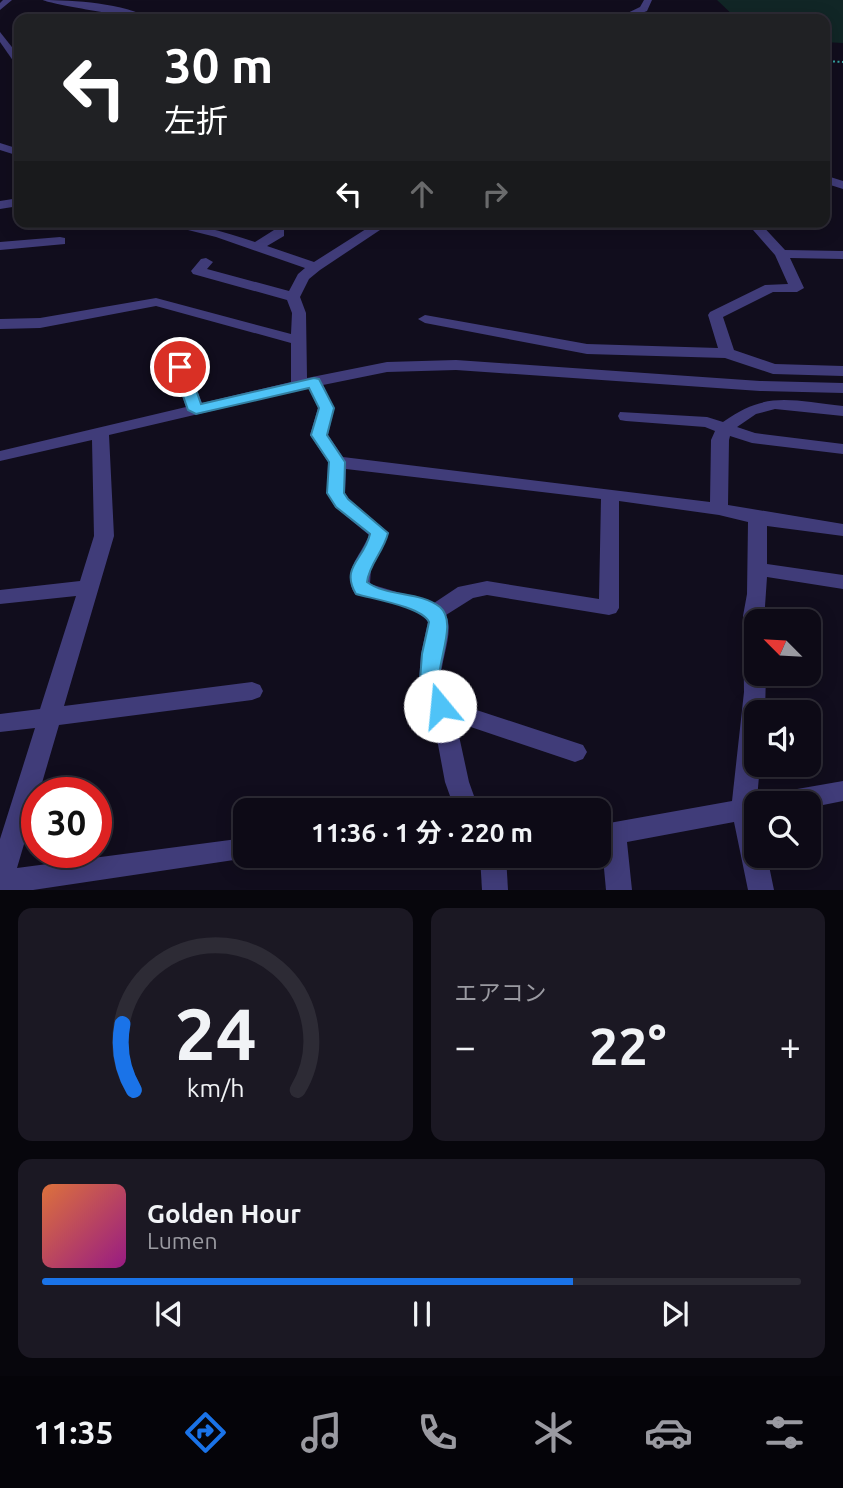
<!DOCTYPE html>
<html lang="ja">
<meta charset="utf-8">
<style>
:root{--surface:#0d0a16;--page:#1b1823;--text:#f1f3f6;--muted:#9a9aa1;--line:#2d2b35;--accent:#1a73e8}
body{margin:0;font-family:Ubuntu,"Noto Sans JP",sans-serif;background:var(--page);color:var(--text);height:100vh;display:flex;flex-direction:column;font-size:26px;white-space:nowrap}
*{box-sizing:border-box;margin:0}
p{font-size:23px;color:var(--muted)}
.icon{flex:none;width:38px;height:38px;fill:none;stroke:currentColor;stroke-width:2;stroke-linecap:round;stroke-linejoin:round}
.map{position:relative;height:890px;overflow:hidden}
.panel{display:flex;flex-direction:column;gap:18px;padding:18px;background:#07060c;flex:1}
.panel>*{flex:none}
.top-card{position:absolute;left:14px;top:14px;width:816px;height:214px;border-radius:14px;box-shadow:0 4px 18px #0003,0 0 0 2px var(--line);background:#202124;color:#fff;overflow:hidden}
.needle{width:46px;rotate:294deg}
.buttons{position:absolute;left:744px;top:609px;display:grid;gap:14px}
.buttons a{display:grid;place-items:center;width:77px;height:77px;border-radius:14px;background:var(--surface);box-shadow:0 4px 18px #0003,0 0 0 2px var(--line);font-size:35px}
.speed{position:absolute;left:21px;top:777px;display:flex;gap:14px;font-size:35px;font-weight:700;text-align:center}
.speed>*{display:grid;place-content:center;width:91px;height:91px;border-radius:50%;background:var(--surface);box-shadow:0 4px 18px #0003,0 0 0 2px var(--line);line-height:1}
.speed .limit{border:10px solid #d22;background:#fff;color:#111}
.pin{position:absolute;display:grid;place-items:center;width:60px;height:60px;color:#fff;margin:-30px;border:4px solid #fff;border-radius:50%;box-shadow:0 2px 7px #0007}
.me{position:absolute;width:77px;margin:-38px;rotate:343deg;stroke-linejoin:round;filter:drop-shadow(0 0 5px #0008)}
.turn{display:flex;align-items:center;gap:24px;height:147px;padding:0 35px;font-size:32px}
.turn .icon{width:91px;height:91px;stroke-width:2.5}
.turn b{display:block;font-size:49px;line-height:60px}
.lanes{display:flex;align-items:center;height:66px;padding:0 35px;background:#0003;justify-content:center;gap:35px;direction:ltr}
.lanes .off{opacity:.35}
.big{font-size:52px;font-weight:700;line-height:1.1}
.panel .tile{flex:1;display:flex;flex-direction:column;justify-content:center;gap:10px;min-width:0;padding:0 24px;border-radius:14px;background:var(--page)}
.panel .dial{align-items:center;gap:0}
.dial svg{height:182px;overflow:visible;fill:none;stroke:var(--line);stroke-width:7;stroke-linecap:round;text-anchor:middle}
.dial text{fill:var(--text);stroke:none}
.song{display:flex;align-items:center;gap:21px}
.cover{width:84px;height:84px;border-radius:10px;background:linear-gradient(135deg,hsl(20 70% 55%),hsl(310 70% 35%))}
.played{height:7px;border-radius:4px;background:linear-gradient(90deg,var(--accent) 70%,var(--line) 70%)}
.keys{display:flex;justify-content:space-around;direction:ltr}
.heat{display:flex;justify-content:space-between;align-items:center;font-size:38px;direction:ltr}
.panel .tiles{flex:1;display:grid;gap:18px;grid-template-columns:1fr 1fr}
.tile:last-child{grid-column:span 2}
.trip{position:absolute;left:233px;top:798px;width:378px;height:70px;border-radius:14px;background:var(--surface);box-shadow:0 4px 18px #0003,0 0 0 2px var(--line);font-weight:700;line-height:70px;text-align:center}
.tab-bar{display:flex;height:112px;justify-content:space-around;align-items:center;background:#050409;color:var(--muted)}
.tab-bar .icon{width:49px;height:49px}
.tab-bar .active{color:var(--accent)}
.tab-bar b{font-size:32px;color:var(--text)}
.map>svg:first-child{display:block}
.green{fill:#112626}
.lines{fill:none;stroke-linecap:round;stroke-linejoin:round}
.path{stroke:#36a6a4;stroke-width:2;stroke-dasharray:2 2.5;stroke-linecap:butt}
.minor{fill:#403c79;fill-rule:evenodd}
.route{fill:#4fc3f7;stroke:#337fa1;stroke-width:2}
</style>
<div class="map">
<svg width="843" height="890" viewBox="0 0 843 890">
<rect width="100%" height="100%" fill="#110d1d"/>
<polygon class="green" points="717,0 843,0 843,43 824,42 824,19 737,19"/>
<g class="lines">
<polyline class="path" points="824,61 843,62"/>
<g class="minor">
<polygon points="3,0 12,0 0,10 0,3"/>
<path d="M 43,0 C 72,0 126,3 150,19 C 141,19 49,4 43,0 Z"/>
<polygon points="644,0 652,0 647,11 626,19 615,19 640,7"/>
<polygon points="585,12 605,17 606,19 582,17 581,15"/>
<polygon points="0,32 19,56 19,66 16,65 0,42"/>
<polygon points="0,143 19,149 19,156 0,150"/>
<polygon points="824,175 843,181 843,189 824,183"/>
<polygon points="19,198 19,206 0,209 0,201"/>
<path d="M 156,222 C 191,222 222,231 255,242 L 274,230 L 284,230 L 284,236 L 267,246 L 314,262 L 377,222 L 392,222 L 320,270 L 309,279 L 300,297 L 306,313 L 307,378 L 387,362 L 456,360 L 760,381 L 843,383 L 843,393 L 760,391 L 456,370 L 387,372 L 323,385 L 334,408 L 328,435 L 343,457 L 710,502 L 711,440 L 715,431 L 705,427 L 626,421 L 620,420 L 618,416 L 620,412 L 707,417 L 723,422 C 767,390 792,401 843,406 L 843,416 L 775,409 L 756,414 L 737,427 L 755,433 L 843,444 L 843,454 L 752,443 L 730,436 L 729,440 L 728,505 L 843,524 L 843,536 L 767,526 L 767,564 L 843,575 L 843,589 L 767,577 L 764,621 L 756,621 L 756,674 L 766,674 L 765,712 L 756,712 L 756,765 L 760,765 L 757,799 L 763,803 L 756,803 L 756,856 L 767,856 L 774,890 L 748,890 L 734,822 L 627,842 L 632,890 L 606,890 L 602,847 L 598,847 L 598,825 L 732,801 L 744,692 L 743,616 L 747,594 L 748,522 L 719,515 L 619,501 L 619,608 L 616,613 L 609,615 L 487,595 L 473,598 L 446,615 C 457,638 430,675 446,700 L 583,745 L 587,752 L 583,759 L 575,762 L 456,722 L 469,782 L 479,810 L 455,810 L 445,782 L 434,723 L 418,694 L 421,654 L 428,622 C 419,606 373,599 355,594 C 341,571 361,556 369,535 L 335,507 L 327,493 L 328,462 L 310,435 L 318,408 L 309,388 L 109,435 L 114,536 L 64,706 L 252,682 L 260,685 L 263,691 L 260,697 L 252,700 L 59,725 L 17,868 L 245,838 L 245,856 L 254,857 L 33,890 L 0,890 L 0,839 L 35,728 L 0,732 L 0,714 L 40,709 L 76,596 L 0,604 L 0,590 L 80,581 L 94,536 L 92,440 L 0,461 L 0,451 L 186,407 L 172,367 L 180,362 L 188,367 L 202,403 L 291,382 L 291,343 L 156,306 L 40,328 L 0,329 L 0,319 L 40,318 L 156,298 L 291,334 L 292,313 L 287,300 L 193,274 L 191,271 L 201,259 L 206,258 L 213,262 L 207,269 L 289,291 L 298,274 L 305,268 L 216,237 ZM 346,469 L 601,499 L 599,599 L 487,581 L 458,587 L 434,603 L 370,584 L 371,568 L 389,533 L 349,499 L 345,493 Z"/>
<polygon points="746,222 759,222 785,250 843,251 843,259 790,258 804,288 797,292 773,292 723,317 734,350 775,364 843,366 843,376 773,374 725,358 587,354 425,323 418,319 425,315 587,344 718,348 708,315 710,312 765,285 788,284 775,255"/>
<polygon points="60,237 65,238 65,244 0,250 0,242"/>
<polygon points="843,781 843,801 808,808 808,803 768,803 771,796 780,792"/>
<polygon points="315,856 424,856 420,864 411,868 328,868 319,864"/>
<polygon points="480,856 506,856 508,890 482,890"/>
</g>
</g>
<path class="route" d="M 180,363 L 188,367 L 201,404 L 314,378 L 319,379 L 334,408 L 327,435 L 345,462 L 344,493 L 348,499 L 388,533 C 384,551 369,564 367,582 C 387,597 420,591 440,607 C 460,624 431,671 441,693 C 443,698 448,702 450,706 L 447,712 C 433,717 425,706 419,694 L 422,654 L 429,622 C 422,607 373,599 356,594 C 340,567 364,560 370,534 L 336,507 L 327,493 L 329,462 L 311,435 L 319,408 L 309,388 L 196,414 L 188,410 L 173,367 Z"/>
</svg>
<div class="buttons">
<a><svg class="needle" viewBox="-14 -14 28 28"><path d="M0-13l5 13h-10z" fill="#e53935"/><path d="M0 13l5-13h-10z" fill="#9a9aa1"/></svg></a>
<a><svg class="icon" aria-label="sound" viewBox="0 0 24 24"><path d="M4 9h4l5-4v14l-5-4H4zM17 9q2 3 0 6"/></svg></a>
<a><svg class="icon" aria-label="search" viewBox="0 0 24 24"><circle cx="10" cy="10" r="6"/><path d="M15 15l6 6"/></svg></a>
</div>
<div class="speed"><div class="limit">30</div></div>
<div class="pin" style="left:180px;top:367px;background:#d93025"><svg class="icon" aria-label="arrive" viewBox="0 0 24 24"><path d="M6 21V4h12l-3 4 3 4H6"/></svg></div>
<svg class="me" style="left:440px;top:706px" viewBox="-20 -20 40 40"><circle r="19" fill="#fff"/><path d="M0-13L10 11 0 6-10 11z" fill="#4fc3f7"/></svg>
<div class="trip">11:36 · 1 分 · 220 m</div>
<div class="top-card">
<div class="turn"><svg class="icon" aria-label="left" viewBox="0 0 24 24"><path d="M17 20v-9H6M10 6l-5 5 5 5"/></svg><div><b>30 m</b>左折</div></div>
<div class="lanes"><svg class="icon" aria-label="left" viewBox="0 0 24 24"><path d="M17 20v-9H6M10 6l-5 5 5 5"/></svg><svg class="icon off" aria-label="ahead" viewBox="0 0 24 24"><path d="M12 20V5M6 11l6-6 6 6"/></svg><svg class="icon off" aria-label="right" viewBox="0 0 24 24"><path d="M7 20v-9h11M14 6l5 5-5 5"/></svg></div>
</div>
</div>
<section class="panel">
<div class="tiles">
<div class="tile dial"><svg viewBox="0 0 100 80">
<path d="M14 69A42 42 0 1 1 86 69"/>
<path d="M14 69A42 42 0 0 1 9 40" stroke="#1a73e8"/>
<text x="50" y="56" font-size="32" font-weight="700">24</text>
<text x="50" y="72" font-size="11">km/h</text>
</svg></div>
<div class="tile"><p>エアコン</p>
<div class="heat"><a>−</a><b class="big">22°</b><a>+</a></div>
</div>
<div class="tile">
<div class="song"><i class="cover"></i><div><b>Golden Hour</b><p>Lumen</p></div></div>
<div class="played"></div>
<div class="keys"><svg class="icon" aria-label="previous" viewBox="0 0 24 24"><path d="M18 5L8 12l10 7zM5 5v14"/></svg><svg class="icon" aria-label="pause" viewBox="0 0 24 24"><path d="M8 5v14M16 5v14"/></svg><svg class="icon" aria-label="next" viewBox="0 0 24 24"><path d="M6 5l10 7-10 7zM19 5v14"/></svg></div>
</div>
</div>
</section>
<nav class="tab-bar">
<b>11:35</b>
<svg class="icon active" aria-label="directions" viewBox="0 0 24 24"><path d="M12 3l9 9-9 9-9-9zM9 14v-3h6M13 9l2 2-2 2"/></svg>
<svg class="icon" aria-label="music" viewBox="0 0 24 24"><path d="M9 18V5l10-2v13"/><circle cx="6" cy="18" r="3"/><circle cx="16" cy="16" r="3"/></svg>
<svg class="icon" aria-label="phone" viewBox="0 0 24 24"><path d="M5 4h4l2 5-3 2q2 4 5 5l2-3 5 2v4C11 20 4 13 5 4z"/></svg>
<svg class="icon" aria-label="climate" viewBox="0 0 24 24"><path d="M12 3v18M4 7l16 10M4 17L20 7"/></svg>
<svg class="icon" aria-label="car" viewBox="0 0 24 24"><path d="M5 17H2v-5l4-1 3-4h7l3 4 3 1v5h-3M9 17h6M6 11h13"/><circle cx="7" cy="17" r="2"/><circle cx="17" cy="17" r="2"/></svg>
<svg class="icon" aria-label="filters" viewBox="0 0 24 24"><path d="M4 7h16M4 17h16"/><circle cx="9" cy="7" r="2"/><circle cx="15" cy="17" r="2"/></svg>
</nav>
